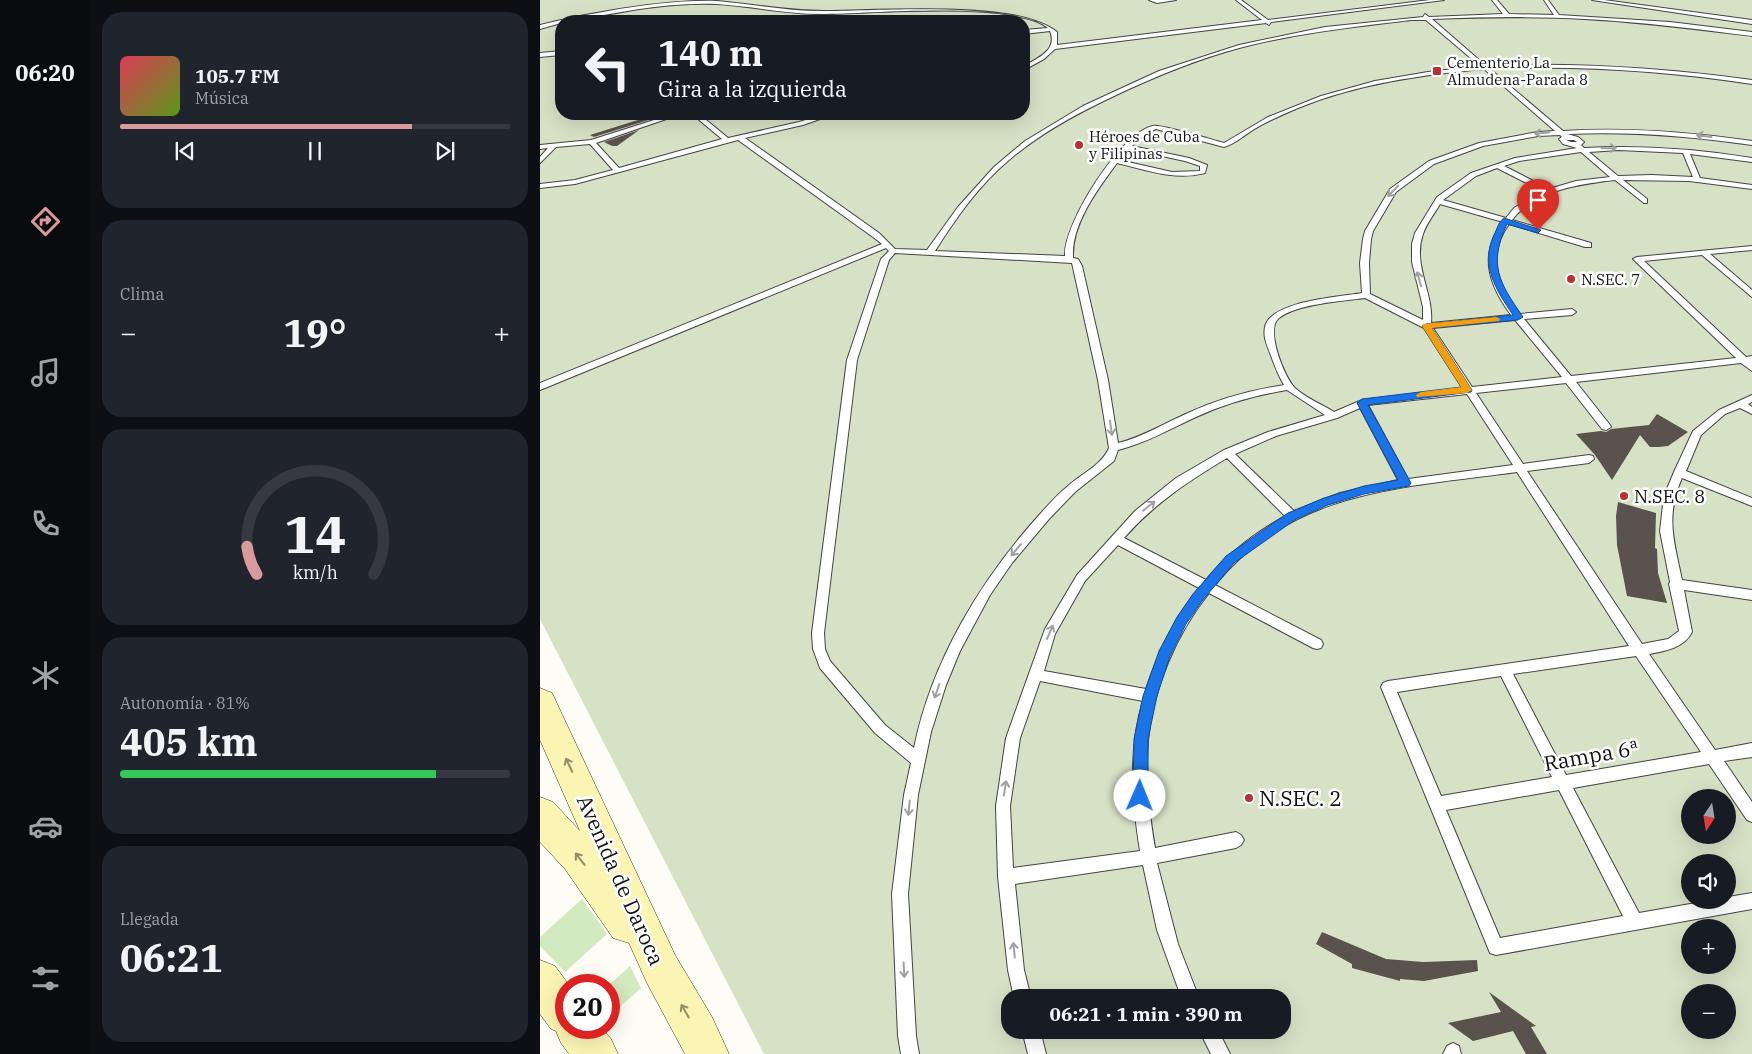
<!DOCTYPE html>
<html lang="es">
<meta charset="utf-8">
<style>
:root{--surface:#171b24;--page:#20242c;--text:#f1f3f6;--muted:#9ea1a6;--line:#363941;--accent:#d99a9d}
body{margin:0;font-family:"IBM Plex Serif",serif;background:var(--page);color:var(--text);height:100vh;display:flex;flex-direction:column;font-size:19px;white-space:nowrap}
*{box-sizing:border-box;margin:0}
p{font-size:16px;color:var(--muted)}
.icon{flex:none;width:28px;height:28px;fill:none;stroke:currentColor;stroke-width:2;stroke-linecap:round;stroke-linejoin:round}
.map{position:relative;flex:1;overflow:hidden}
.details{display:flex;flex-direction:column;gap:12px;padding:12px;background:#0d0f14;width:450px}
.details>*{flex:none}
.banner{position:absolute;left:15px;top:15px;width:475px;height:105px;border-radius:20px;box-shadow:0 5px 20px #0002;background:#171b24;color:var(--text);overflow:hidden}
.needle{width:32px;rotate:192deg}
.fabs{position:absolute;left:1141px;top:789px;display:grid;gap:10px}
.fabs a{display:grid;place-items:center;width:55px;height:55px;border-radius:50%;background:var(--surface);box-shadow:0 5px 20px #0002;font-size:25px}
.speed{position:absolute;left:15px;top:974px;display:flex;gap:10px;font-size:25px;font-weight:700;text-align:center}
.speed>*{display:grid;place-content:center;width:65px;height:65px;border-radius:50%;background:var(--surface);box-shadow:0 5px 20px #0002;line-height:1}
.speed .limit{border:8px solid #d22;background:#fff;color:#111}
.pin{position:absolute;display:grid;place-items:center;width:42px;height:42px;color:#fff;margin:-51px -21px;border-radius:50% 50% 50% 0;rotate:-45deg;box-shadow:0 0 5px #0007}
.pin .icon{rotate:45deg}
.me{position:absolute;width:55px;margin:-28px;rotate:1deg;stroke-linejoin:round;filter:drop-shadow(0 0 4px #0008)}
.turn{display:flex;align-items:center;gap:18px;height:105px;padding:0 20px;font-size:22px}
.turn .icon{width:65px;height:65px;stroke-width:2.5}
.turn b{display:block;font-size:35px;line-height:42px}
.big{font-size:38px;font-weight:700;line-height:1.1}
.details .tile{flex:1;display:flex;flex-direction:column;justify-content:center;gap:8px;min-width:0;padding:0 18px;border-radius:20px;background:var(--page)}
.details .dial{align-items:center;gap:0}
.dial svg{height:130px;overflow:visible;fill:none;stroke:var(--line);stroke-width:7;stroke-linecap:round;text-anchor:middle}
.dial text{fill:var(--text);stroke:none}
.song{display:flex;align-items:center;gap:15px}
.cover{width:60px;height:60px;border-radius:8px;background:linear-gradient(135deg,hsl(350 70% 55%),hsl(90 70% 35%))}
.played{height:5px;border-radius:2px;background:linear-gradient(90deg,var(--accent) 75%,var(--line) 75%)}
.keys{display:flex;justify-content:space-around;direction:ltr}
.heat{display:flex;justify-content:space-between;align-items:center;font-size:28px;direction:ltr}
.charge{height:8px;border-radius:4px;background:linear-gradient(90deg,#34c759 81%,var(--line) 0)}
.trip{position:absolute;left:461px;top:989px;width:290px;height:50px;border-radius:20px;background:var(--surface);box-shadow:0 5px 20px #0002;font-weight:700;line-height:50px;text-align:center}
main{display:flex;flex:1;min-height:0}
.dock{display:flex;flex-direction:column;width:90px;justify-content:space-around;align-items:center;background:#090b0e;color:var(--muted)}
.dock .icon{width:35px;height:35px}
.dock .active{color:var(--accent)}
.dock b{font-size:22px;color:var(--text)}
.map>svg:first-child{display:block}
.green{fill:#d3e9bf}
.cemetery{fill:#d7e1c5;fill-rule:evenodd}
.building{fill:#59524d}
.lines{fill:none;stroke-linecap:round;stroke-linejoin:round}
.lane-casing{stroke:#444;stroke-width:2}
.secondary-casing{stroke:#333;stroke-width:1}
.lane{fill:#fff;fill-rule:evenodd}
.secondary{fill:#fbf5b4;fill-rule:evenodd}
.oneway{stroke:#a0a0a0}
.oneway2{stroke:#928e6b}
.route{fill:#1a73e8;stroke:#114b97}
.slow{fill:#f59e0b}
.poi-dot{fill:#bc2e31;stroke:#fff;stroke-width:2}
.labels{text-anchor:middle;dominant-baseline:central;stroke-width:5;stroke-linejoin:round;paint-order:stroke}
.far-poi-label{font-size:15px;fill:#111;stroke:#fff;text-anchor:start}
.poi-label{font-size:18px;fill:#111;stroke:#fff;text-anchor:start}
.near-street-label{font-size:21px;fill:#111;stroke:#fff}
.near-poi-label{font-size:21px;fill:#111;stroke:#fff;text-anchor:start}
</style>
<main>
<nav class="dock">
<b>06:20</b>
<svg class="icon active" aria-label="directions" viewBox="0 0 24 24"><path d="M12 3l9 9-9 9-9-9zM9 14v-3h6M13 9l2 2-2 2"/></svg>
<svg class="icon" aria-label="music" viewBox="0 0 24 24"><path d="M9 18V5l10-2v13"/><circle cx="6" cy="18" r="3"/><circle cx="16" cy="16" r="3"/></svg>
<svg class="icon" aria-label="phone" viewBox="0 0 24 24"><path d="M5 4h4l2 5-3 2q2 4 5 5l2-3 5 2v4C11 20 4 13 5 4z"/></svg>
<svg class="icon" aria-label="climate" viewBox="0 0 24 24"><path d="M12 3v18M4 7l16 10M4 17L20 7"/></svg>
<svg class="icon" aria-label="car" viewBox="0 0 24 24"><path d="M5 17H2v-5l4-1 3-4h7l3 4 3 1v5h-3M9 17h6M6 11h13"/><circle cx="7" cy="17" r="2"/><circle cx="17" cy="17" r="2"/></svg>
<svg class="icon" aria-label="filters" viewBox="0 0 24 24"><path d="M4 7h16M4 17h16"/><circle cx="9" cy="7" r="2"/><circle cx="15" cy="17" r="2"/></svg>
</nav>
<section class="details">
<div class="tile">
<div class="song"><i class="cover"></i><div><b>105.7 FM</b><p>Música</p></div></div>
<div class="played"></div>
<div class="keys"><svg class="icon" aria-label="previous" viewBox="0 0 24 24"><path d="M18 5L8 12l10 7zM5 5v14"/></svg><svg class="icon" aria-label="pause" viewBox="0 0 24 24"><path d="M8 5v14M16 5v14"/></svg><svg class="icon" aria-label="next" viewBox="0 0 24 24"><path d="M6 5l10 7-10 7zM19 5v14"/></svg></div>
</div>
<div class="tile"><p>Clima</p>
<div class="heat"><a>−</a><b class="big">19°</b><a>+</a></div>
</div>
<div class="tile dial"><svg viewBox="0 0 100 80">
<path d="M14 69A42 42 0 1 1 86 69"/>
<path d="M14 69A42 42 0 0 1 8 52" stroke="#d99a9d"/>
<text x="50" y="56" font-size="32" font-weight="700">14</text>
<text x="50" y="72" font-size="11">km/h</text>
</svg></div>
<div class="tile"><p>Autonomía · 81%</p><b class="big">405 km</b><div class="charge"></div></div>
<div class="tile"><p>Llegada</p><b class="big">06:21</b></div>
</section>
<div class="map">
<svg width="1212" height="1054" viewBox="0 0 1212 1054">
<rect width="100%" height="100%" fill="#fefdf5"/>
<g class="green">
<polygon points="42,899 67,934 25,972 0,946 0,937"/>
<polygon points="90,966 101,988 69,1017 69,985"/>
</g>
<path class="cemetery" d="M 0,0 L 1212,0 L 1212,1054 L 224,1054 L 0,619 ZM 21,21 L 484,21 L 484,114 L 21,114 ZM 1150,798 L 1188,798 L 1188,835 L 1150,835 ZM 1150,862 L 1188,862 L 1188,900 L 1150,900 ZM 1150,928 L 1188,928 L 1188,965 L 1150,965 ZM 1150,992 L 1188,992 L 1188,1030 L 1150,1030 ZM 470,998 L 742,998 L 742,1030 L 470,1030 Z"/>
<g class="building">
<polygon points="114,115 115,118 54,137 50,135"/>
<polygon points="99,130 77,146 72,146 64,142"/>
<polygon points="1117,414 1148,432 1128,446 1119,447 1110,447 1100,435 1072,480 1055,455 1036,434 1061,431 1066,432 1071,429 1109,425"/>
<polygon points="1078,502 1116,513 1115,548 1117,549 1118,573 1127,603 1087,596 1077,545 1076,516"/>
<polygon points="782,932 846,959 883,962 937,960 938,971 884,981 860,979 860,981 812,968 812,964 776,944"/>
<polygon points="949,992 996,1026 991,1027 1007,1054 986,1054 973,1031 933,1041 908,1023 961,1012"/>
</g>
<g class="lines">
<g class="lane-casing">
<g id="lane">
<polygon points="609,0 636,0 617,3"/>
<path d="M 696,0 L 701,0 L 728,20 L 890,0 L 904,0 L 731,22 L 729,25 L 726,23 L 515,49 L 504,59 L 484,70 L 484,66 C 498,58 518,50 510,31 L 484,34 L 484,30 L 508,28 C 475,0 330,14 282,14 C 246,14 211,6 176,4 C 128,2 80,12 33,21 L 24,21 C 36,15 55,14 68,11 C 104,5 141,0 177,1 C 213,4 247,11 283,11 C 339,11 479,0 517,32 L 517,45 L 722,20 Z"/>
<path d="M 952,0 L 957,0 L 969,14 L 1014,15 L 1004,0 L 1008,0 L 1019,15 L 1130,22 L 1212,32 L 1212,36 C 1156,29 1101,22 1045,19 C 994,16 943,17 892,19 L 946,66 C 1036,62 1123,68 1212,80 L 1212,84 C 1125,71 1038,65 950,69 L 1023,131 C 1086,127 1149,132 1212,141 L 1212,145 C 1150,136 1089,131 1027,134 L 1038,137 L 1044,142 L 1041,145 L 1044,148 C 1102,145 1156,149 1212,158 L 1212,162 L 1150,154 L 1160,178 L 1212,185 L 1212,189 L 1149,181 L 1083,180 L 1107,199 L 1107,203 L 1104,203 L 1075,180 C 1040,184 995,190 972,220 L 1051,243 L 1051,247 L 1045,247 L 969,224 C 946,255 958,287 980,314 L 1032,309 L 1036,312 L 1032,315 L 984,319 L 1031,376 L 1196,358 L 1093,259 L 1097,257 L 1212,246 L 1212,250 L 1170,254 L 1212,290 L 1212,297 L 1162,255 L 1104,261 L 1206,357 L 1212,356 L 1212,371 L 1201,363 L 1036,382 L 1070,425 L 1071,427 L 1066,430 L 1062,429 L 1026,383 L 936,393 L 983,464 L 1049,455 L 1053,456 L 1054,459 L 1049,463 L 987,471 L 1102,644 L 1128,639 L 1139,631 L 1129,584 L 1130,582 L 1120,531 L 1124,496 L 1134,472 L 1153,431 L 1179,410 L 1212,395 L 1212,402 L 1208,404 L 1212,407 L 1212,414 L 1200,408 L 1185,414 L 1161,435 L 1146,471 L 1212,498 L 1212,506 L 1142,478 C 1125,516 1134,541 1142,580 L 1212,590 L 1212,600 L 1144,590 L 1152,632 C 1144,648 1125,651 1109,654 L 1175,750 L 1212,743 L 1212,757 L 1184,761 L 1212,802 L 1212,822 L 1207,820 L 1169,764 L 1033,788 L 1099,913 L 1173,900 L 1188,900 L 1188,897 L 1212,893 L 1212,909 L 956,955 L 950,953 L 841,687 L 843,683 L 848,681 L 1089,646 L 977,472 C 864,488 754,488 675,585 L 781,640 L 783,644 L 781,648 L 777,649 L 773,648 L 669,593 C 637,633 612,689 608,741 C 605,777 609,813 615,848 L 696,832 L 701,835 L 704,840 L 701,845 L 696,848 L 617,863 L 638,944 L 659,998 L 642,998 L 639,991 L 617,930 L 603,865 L 475,884 L 484,970 L 491,998 L 474,998 L 468,970 L 458,877 L 456,806 L 466,738 L 505,629 L 537,575 L 595,511 L 636,478 L 684,450 L 728,432 L 785,415 L 747,390 C 716,395 684,404 656,417 C 630,429 606,443 578,450 L 574,461 L 535,492 L 509,519 L 472,563 L 450,595 L 420,651 L 406,685 L 391,732 L 378,795 L 368,894 L 376,1036 L 379,1054 L 361,1054 L 358,1036 L 352,894 L 364,795 L 371,763 L 335,733 L 280,668 L 273,649 L 272,633 L 307,360 L 341,259 L 349,251 L 346,248 L 0,390 L 0,383 L 342,244 L 333,237 L 198,140 L 35,184 L 0,188 L 0,184 L 35,180 L 73,170 L 50,144 L 16,147 L 0,163 L 0,157 L 8,148 L 0,149 L 0,145 L 51,140 L 133,114 L 141,114 L 56,143 L 79,168 L 182,139 L 152,114 L 159,114 L 188,138 L 259,122 L 286,114 L 294,114 L 263,125 L 205,138 L 339,233 L 355,249 L 387,250 L 418,207 L 454,167 L 485,141 L 543,106 L 619,71 L 699,45 L 785,27 L 883,17 L 885,14 L 889,17 L 963,14 ZM 871,20 L 886,20 L 940,66 L 888,72 L 835,81 L 781,96 L 728,117 L 684,143 C 673,140 620,124 613,126 C 581,132 523,224 525,256 L 395,251 C 416,218 439,185 469,160 C 499,134 536,114 572,97 C 614,77 657,59 703,47 C 758,33 814,27 871,20 ZM 944,69 L 1015,131 L 998,132 L 939,143 L 889,161 L 850,189 L 825,231 L 823,239 L 820,263 L 822,293 C 799,297 730,301 725,327 C 723,337 727,345 730,353 C 734,364 738,375 744,385 C 712,390 678,399 648,413 C 625,423 603,437 578,443 L 568,380 L 542,266 L 538,259 L 533,258 C 531,224 558,189 577,163 C 606,170 635,181 665,173 L 667,165 L 649,158 L 592,146 L 605,134 L 616,129 L 684,147 C 697,143 705,134 716,128 C 730,120 744,114 758,108 C 816,84 881,75 944,69 ZM 1020,135 L 1022,137 L 1019,139 L 1023,144 L 1037,148 L 975,158 L 931,173 L 897,197 L 875,233 L 872,244 L 872,262 L 883,307 L 883,320 L 830,294 L 829,263 L 831,239 L 833,231 L 856,192 L 894,164 L 943,146 L 998,136 ZM 1026,140 L 1034,140 L 1037,142 L 1031,142 ZM 589,149 L 645,161 L 660,166 L 660,171 L 632,172 L 579,160 ZM 1079,150 L 1143,153 L 1153,177 L 1112,175 L 1078,176 L 1049,152 ZM 1041,152 L 1070,177 L 1036,181 L 1009,189 L 964,166 L 979,161 ZM 957,168 L 1002,191 L 974,208 L 966,218 L 903,200 L 936,176 ZM 900,204 L 963,222 C 938,254 949,285 971,315 L 891,323 C 894,293 872,265 883,234 C 886,224 895,213 900,204 ZM 355,253 L 532,263 L 558,380 L 569,448 C 562,465 541,474 528,486 C 518,494 509,504 501,513 C 441,579 392,660 374,748 L 345,725 L 290,661 L 285,649 L 284,633 L 317,360 L 349,260 ZM 825,298 L 884,328 L 923,389 L 822,400 L 794,412 C 783,405 764,397 755,388 C 744,377 725,329 739,318 C 756,304 803,301 825,298 ZM 975,320 L 1022,377 L 932,387 L 893,328 ZM 927,394 L 973,465 L 868,479 L 828,405 ZM 820,408 L 858,480 L 800,493 L 754,511 L 695,454 L 736,436 L 797,418 ZM 687,458 L 745,516 C 715,533 688,553 666,580 L 584,538 C 615,503 647,482 687,458 ZM 578,545 L 659,588 C 635,617 618,654 606,689 L 504,671 L 515,634 L 545,581 ZM 1096,656 L 1161,752 L 1026,775 L 973,674 ZM 961,676 L 1012,777 L 901,796 L 857,692 ZM 500,681 L 603,701 C 588,750 592,800 600,851 L 473,868 L 470,806 L 480,738 ZM 1019,790 L 1083,916 L 960,938 L 906,810 Z"/>
<polygon points="1052,0 1064,0 1212,20 1212,24"/>
<polygon points="21,20 23,21 21,23 0,29 0,25"/>
<polygon points="21,51 21,55 0,57 0,53"/>
<polygon points="482,1030 500,1030 506,1054 488,1054"/>
<polygon points="659,1030 678,1030 690,1054 671,1054"/>
<polygon points="913,1043 919,1046 921,1054 903,1054 907,1046"/>
</g>
</g>
<g class="secondary-casing">
<g id="secondary">
<polygon points="0,688 12,693 135,955 172,1017 189,1054 145,1054 107,983 89,943 73,938 25,869 0,842 0,797 13,802 40,831 0,740"/>
<polygon points="0,960 15,966 29,985 26,985 26,1028 62,1028 71,1039 78,1054 29,1054 21,1043 16,1031 11,1029 0,1014"/>
</g>
</g>
<use href="#lane" class="lane"/>
<use href="#secondary" class="secondary"/>
</g>
<defs><path id="oneway-shaft" d="M-6 0H5M1.5-3L5.5 0L1.5 3" fill="none" stroke-width="1.6" stroke-linecap="round" stroke-linejoin="round" transform="scale(1.25)"/></defs>
<g class="oneway">
<use href="#oneway-shaft" transform="translate(1002 133) rotate(174)"/>
<use href="#oneway-shaft" transform="translate(1164 136) rotate(-173)"/>
<use href="#oneway-shaft" transform="translate(1069 148) rotate(-1)"/>
<use href="#oneway-shaft" transform="translate(853 191) rotate(134)"/>
<use href="#oneway-shaft" transform="translate(879 279) rotate(-106)"/>
<use href="#oneway-shaft" transform="translate(571 428) rotate(82)"/>
<use href="#oneway-shaft" transform="translate(609 506) rotate(-39)"/>
<use href="#oneway-shaft" transform="translate(476 550) rotate(130)"/>
<use href="#oneway-shaft" transform="translate(510 632) rotate(-66)"/>
<use href="#oneway-shaft" transform="translate(397 691) rotate(109)"/>
<use href="#oneway-shaft" transform="translate(465 788) rotate(-81)"/>
<use href="#oneway-shaft" transform="translate(369 808) rotate(96)"/>
<use href="#oneway-shaft" transform="translate(474 950) rotate(-96)"/>
<use href="#oneway-shaft" transform="translate(364 970) rotate(87)"/>
</g>
<g class="oneway2">
<use href="#oneway-shaft" transform="translate(29 765) rotate(-115)"/>
<use href="#oneway-shaft" transform="translate(40 859) rotate(-128)"/>
<use href="#oneway-shaft" transform="translate(145 1011) rotate(-120)"/>
</g>
<path class="route" d="M 964,218 L 1001,230 L 998,233 L 967,224 C 948,265 959,282 983,317 L 978,320 L 892,328 L 932,390 L 931,392 L 828,405 L 871,483 L 869,486 L 824,494 L 788,505 L 756,519 L 694,563 L 662,601 L 646,624 L 630,656 L 617,696 L 608,739 L 608,796 L 605,801 L 600,804 L 595,801 L 593,796 L 594,739 L 603,696 L 619,651 L 637,617 L 653,594 L 686,556 L 748,513 L 784,498 L 824,486 L 858,480 L 817,403 L 822,399 L 921,387 L 882,326 L 886,324 L 973,315 C 956,290 940,265 954,235 C 957,229 959,221 964,218 Z"/>
<polygon class="slow" points="956,317 960,319 959,321 892,328 932,390 927,393 877,397 876,395 881,392 921,387 882,326 883,324"/>
<g class="poi-dot">
<rect x="892" y="66" width="10" height="10" rx="2.5"/>
<circle cx="539" cy="145" r="5"/>
<circle cx="1031" cy="279" r="5"/>
<circle cx="1084" cy="496" r="5"/>
<circle cx="709" cy="798" r="5"/>
</g>
<g class="labels">
<g class="far-poi-label">
<text x="907" y="62">Cementerio La<tspan x="907" dy="17">Almudena-Parada 8</tspan></text>
<text x="549" y="136">Héroes de Cuba<tspan x="549" dy="17">y Filipinas</tspan></text>
<text x="1041" y="279">N.SEC. 7</text>
</g>
<g class="poi-label">
<text x="1094" y="496">N.SEC. 8</text>
</g>
<g class="near-street-label">
<text transform="translate(1051 755) rotate(-10)">Rampa 6ª</text>
<text transform="translate(81 880) rotate(66)">Avenida de Daroca</text>
</g>
<g class="near-poi-label">
<text x="719" y="798">N.SEC. 2</text>
</g>
</g>
</svg>
<div class="fabs">
<a><svg class="needle" viewBox="-14 -14 28 28"><path d="M0-13l5 13h-10z" fill="#e53935"/><path d="M0 13l5-13h-10z" fill="#9ea1a6"/></svg></a>
<a><svg class="icon" aria-label="sound" viewBox="0 0 24 24"><path d="M4 9h4l5-4v14l-5-4H4zM17 9q2 3 0 6"/></svg></a>
<a>+</a>
<a>−</a>
</div>
<div class="speed"><div class="limit">20</div></div>
<div class="pin" style="left:998px;top:230px;background:#d93025"><svg class="icon" aria-label="arrive" viewBox="0 0 24 24"><path d="M6 21V4h12l-3 4 3 4H6"/></svg></div>
<svg class="me" style="left:600px;top:796px" viewBox="-20 -20 40 40"><circle r="19" fill="#fff"/><path d="M0-13L10 11 0 6-10 11z" fill="#1a73e8"/></svg>
<div class="trip">06:21 · 1 min · 390 m</div>
<div class="banner">
<div class="turn"><svg class="icon" aria-label="left" viewBox="0 0 24 24"><path d="M17 20v-9H6M10 6l-5 5 5 5"/></svg><div><b>140 m</b>Gira a la izquierda</div></div>
</div>
</div>
</main>
